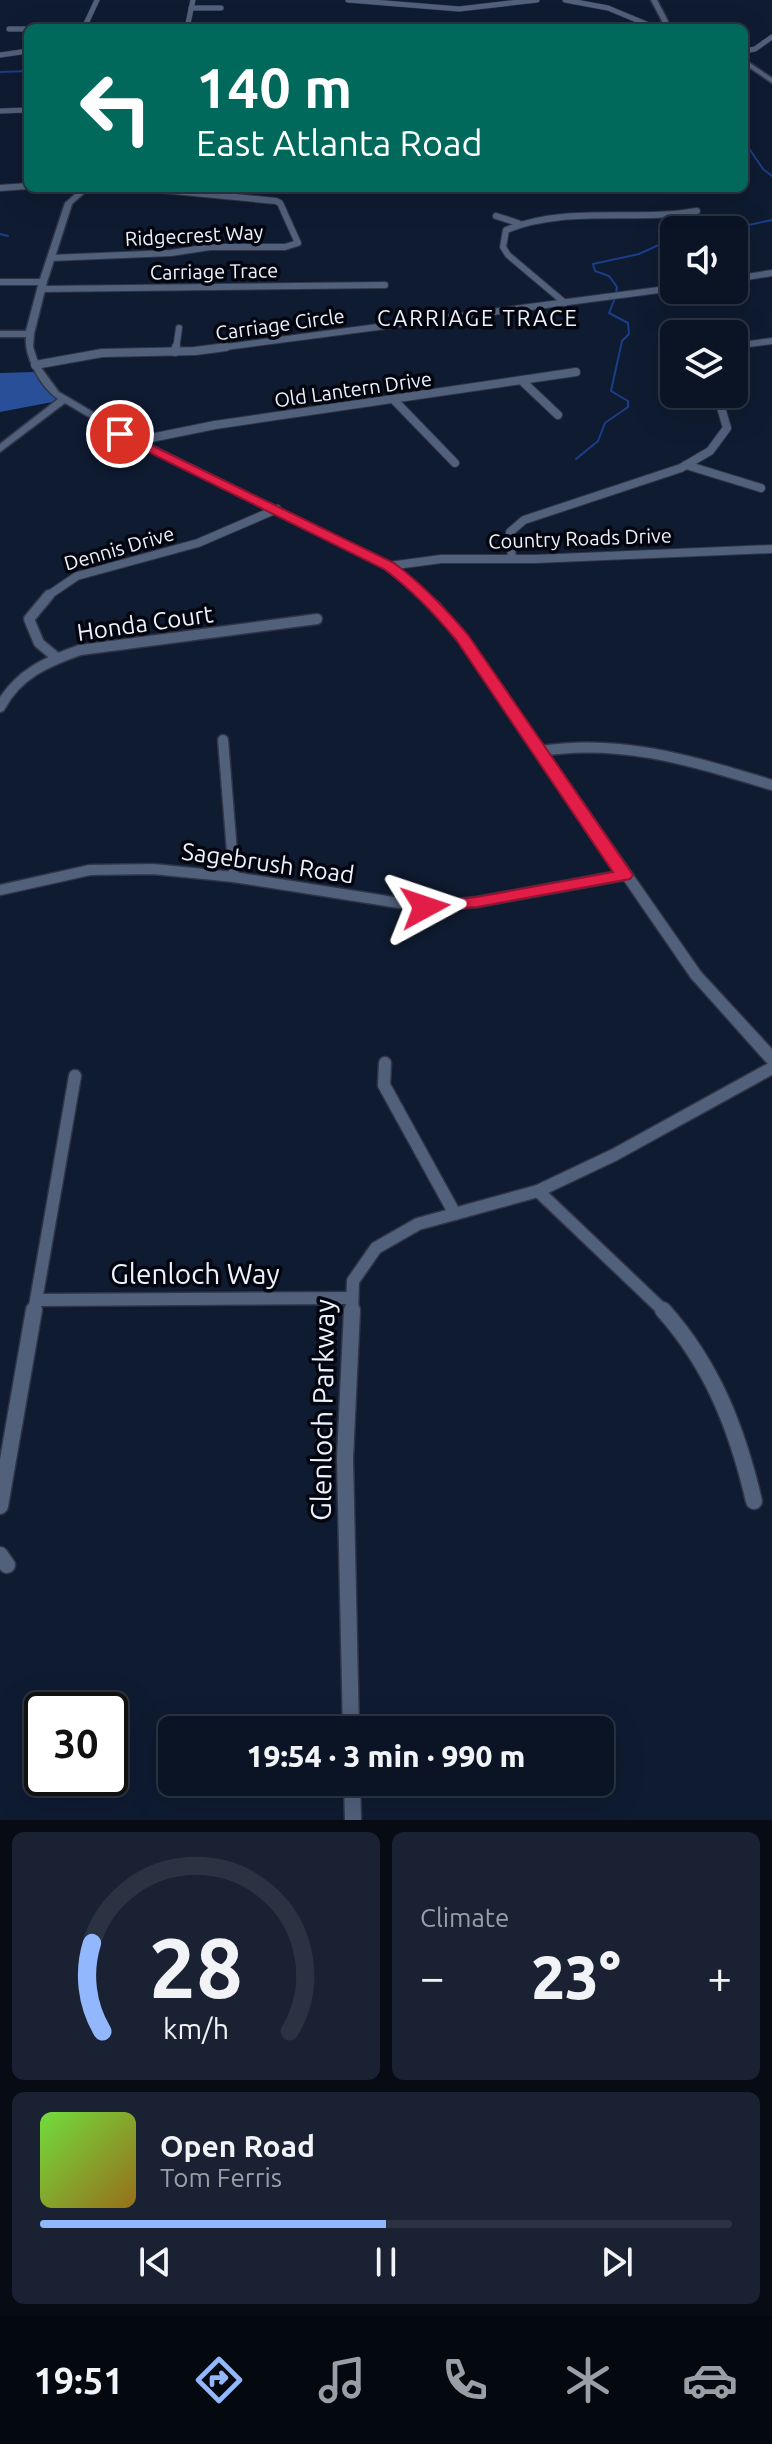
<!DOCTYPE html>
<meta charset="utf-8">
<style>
:root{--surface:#0b1425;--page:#192132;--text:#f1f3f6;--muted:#9a9ea7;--line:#2b3342;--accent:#92b7fd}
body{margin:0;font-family:Ubuntu,sans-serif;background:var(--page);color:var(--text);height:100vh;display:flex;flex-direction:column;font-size:30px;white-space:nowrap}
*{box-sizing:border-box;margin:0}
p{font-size:26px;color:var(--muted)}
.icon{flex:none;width:44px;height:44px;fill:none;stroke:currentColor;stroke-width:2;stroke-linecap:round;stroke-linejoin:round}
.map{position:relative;height:1820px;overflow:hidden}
.details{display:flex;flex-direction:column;gap:12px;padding:12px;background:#060b14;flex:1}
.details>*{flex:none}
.hud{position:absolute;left:24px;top:24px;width:724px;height:168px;border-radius:12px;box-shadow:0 8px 32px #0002,0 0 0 2px var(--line);background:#00695c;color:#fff;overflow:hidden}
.controls{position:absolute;left:660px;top:216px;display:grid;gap:16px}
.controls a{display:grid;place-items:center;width:88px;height:88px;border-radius:12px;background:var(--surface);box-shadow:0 8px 32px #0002,0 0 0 2px var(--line);font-size:40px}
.speed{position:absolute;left:24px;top:1692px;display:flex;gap:16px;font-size:40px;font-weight:700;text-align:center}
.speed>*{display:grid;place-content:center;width:104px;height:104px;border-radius:50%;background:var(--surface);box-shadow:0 8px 32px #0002,0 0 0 2px var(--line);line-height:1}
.speed .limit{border:4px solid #111;border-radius:12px;background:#fff;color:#111}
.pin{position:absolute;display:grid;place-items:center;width:68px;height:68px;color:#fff;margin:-34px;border:4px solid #fff;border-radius:50%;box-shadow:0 2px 8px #0007}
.me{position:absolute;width:88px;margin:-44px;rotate:85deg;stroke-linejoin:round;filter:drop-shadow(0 0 6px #0008)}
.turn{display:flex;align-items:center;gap:28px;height:168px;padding:0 40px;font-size:36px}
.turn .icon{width:104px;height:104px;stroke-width:2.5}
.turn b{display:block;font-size:56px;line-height:68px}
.big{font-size:60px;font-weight:800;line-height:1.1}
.details .tile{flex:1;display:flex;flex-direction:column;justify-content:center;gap:12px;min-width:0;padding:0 28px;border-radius:12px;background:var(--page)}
.details .dial{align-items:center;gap:0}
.dial svg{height:208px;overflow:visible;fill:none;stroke:var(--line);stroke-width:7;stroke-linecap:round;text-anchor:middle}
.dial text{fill:var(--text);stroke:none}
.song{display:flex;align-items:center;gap:24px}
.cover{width:96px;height:96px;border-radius:12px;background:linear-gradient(135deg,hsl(100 70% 55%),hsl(40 70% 35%))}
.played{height:8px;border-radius:4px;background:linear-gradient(90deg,var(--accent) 50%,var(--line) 50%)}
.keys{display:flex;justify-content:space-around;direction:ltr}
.heat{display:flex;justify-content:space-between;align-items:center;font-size:44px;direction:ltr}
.details .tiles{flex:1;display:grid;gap:12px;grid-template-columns:1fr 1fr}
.tile:last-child{grid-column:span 2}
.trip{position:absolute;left:158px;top:1716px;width:456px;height:80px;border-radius:12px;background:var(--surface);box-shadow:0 8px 32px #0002,0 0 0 2px var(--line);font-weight:800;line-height:80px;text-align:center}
.tabs{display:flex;height:128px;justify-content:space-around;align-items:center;background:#04080f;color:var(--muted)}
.tabs .icon{width:56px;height:56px}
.tabs .active{color:var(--accent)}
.tabs b{font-size:36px;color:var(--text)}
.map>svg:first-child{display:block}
.forest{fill:#294f99}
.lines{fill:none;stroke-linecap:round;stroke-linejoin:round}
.stream{stroke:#1a3e87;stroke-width:2}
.minor-far5-casing{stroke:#303446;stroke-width:6}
.minor-far4-casing{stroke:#303446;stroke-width:8}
.minor-far3-casing{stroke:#303446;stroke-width:10}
.minor-far2-casing{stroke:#303446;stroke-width:13}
.minor-far1-casing{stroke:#303446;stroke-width:15}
.minor-casing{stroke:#303446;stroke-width:19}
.tertiary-casing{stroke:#303446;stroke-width:3}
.minor-far5{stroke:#51607b;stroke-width:5}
.minor-far4{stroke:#51607b;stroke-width:6}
.minor-far3{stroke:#51607b;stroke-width:8}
.minor-far2{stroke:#51607b;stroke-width:10}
.minor-far1{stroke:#51607b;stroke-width:12}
.minor{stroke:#51607b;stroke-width:16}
.tertiary{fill:#51607b;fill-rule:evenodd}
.route{fill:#e11d48;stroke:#92132f;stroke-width:2}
.labels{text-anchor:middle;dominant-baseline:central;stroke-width:7;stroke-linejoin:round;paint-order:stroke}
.far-street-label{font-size:20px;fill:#edf2fc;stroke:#03060f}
.far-neighbourhood-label{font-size:22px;letter-spacing:2px;fill:#edf2fc;stroke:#03060f}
.street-label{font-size:24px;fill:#edf2fc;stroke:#03060f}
.near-street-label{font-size:28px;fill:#edf2fc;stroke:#03060f}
</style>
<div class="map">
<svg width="772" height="1820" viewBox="0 0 772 1820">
<rect width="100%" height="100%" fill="#0f1b31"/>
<polygon class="forest" points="34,372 63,400 0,412 0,373"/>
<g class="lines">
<g class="stream">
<polyline points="0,72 28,71"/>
<polyline points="744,141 763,169 772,176"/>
<polyline points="725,230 772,220"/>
<polyline points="0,234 8,236"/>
<polyline points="616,294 617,287 609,276 595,271 593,264 639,254 674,238"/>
<polyline points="576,459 598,441 605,423 628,407 628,401 611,391 622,341 629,334 628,323 609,313 615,298"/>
</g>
<g class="minor-far5-casing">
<g id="minor-far5">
<polyline points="348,0 459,9 537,0"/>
<polyline points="565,0 608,8 656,28"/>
<polyline points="191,8 221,8"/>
<polyline points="84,28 97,0"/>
<polyline points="187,28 193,0"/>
<polyline points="9,29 28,29"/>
<polyline points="744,51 755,49 772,37"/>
<polyline points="0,55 28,51"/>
<polyline points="0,111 28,110"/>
</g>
</g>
<g class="minor-far4-casing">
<g id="minor-far4">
<polyline points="0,188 28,186"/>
<polyline points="496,216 518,223"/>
<polyline points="51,258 171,253 210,247 285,247 298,243 280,203 276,201 142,188"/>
<polyline points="734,279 772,273"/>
<polyline points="0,282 43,282"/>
<polyline points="42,289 385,285"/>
<path d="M 565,303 L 508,255 L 503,247 L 506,230 C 567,205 634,222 697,211"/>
<polyline points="734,346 772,341"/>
<polyline points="176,349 179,328"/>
<polyline points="211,349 674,288"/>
</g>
</g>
<g class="minor-far3-casing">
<g id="minor-far3">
<polyline points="175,352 176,347"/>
<polyline points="35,365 102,353 195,351 226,347"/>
<polyline points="522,381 558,415"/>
<polyline points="393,399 455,463"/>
<polyline points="136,441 215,425 576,372"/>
<polyline points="686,465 761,488"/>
<polyline points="512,559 510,532 524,520 681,468 710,451 727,428 717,394"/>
<polyline points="389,566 441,559 535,559 772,549"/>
<polyline points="46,597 77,576 198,543 277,509"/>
</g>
</g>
<g class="minor-far2-casing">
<g id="minor-far2">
<polyline points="49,595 29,619 39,643 57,658"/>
<path d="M 0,707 C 18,674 46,662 80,650 L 317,619"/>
<polyline points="223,740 234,877"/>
<path d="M 541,751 C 622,738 695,762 772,785"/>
<polyline points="0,890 90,870 153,869 234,877 425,907 477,902 624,875"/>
</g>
</g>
<g class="minor-far1-casing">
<g id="minor-far1">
<polyline points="385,1063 384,1085 455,1214"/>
<polyline points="538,1191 665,1312"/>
<polyline points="38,1300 352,1298"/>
<polyline points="34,1312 75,1076"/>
<polyline points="352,1312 353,1281 376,1248 418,1224 538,1191 614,1155 772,1068"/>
</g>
</g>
<g class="minor-casing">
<g id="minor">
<path d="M 663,1310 C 713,1366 737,1429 754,1501"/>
<polyline points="0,1506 34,1310"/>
<polyline points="0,1555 7,1565"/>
<polyline points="351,1730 345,1458 352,1310"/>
<polyline points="352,1782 353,1820"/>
</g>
</g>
<g class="tertiary-casing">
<g id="tertiary">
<polygon points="651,0 657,0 668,21 665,28 659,28 662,21"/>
<polygon points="744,59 772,78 772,83 744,64"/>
<path d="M 82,188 L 90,188 L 72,204 L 47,282 L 34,334 L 33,347 L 39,365 L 59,392 L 139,439 L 393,564 L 440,604 L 467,637 L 701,972 L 772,1049 L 772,1064 L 767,1063 L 691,978 L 459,641 L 432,608 L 385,568 L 133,443 L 65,403 L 0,452 L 0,444 L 58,399 C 41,388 24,357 26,337 L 0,337 L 0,331 L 26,331 L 39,282 L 65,203 Z"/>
</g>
</g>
<use href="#minor-far5" class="minor-far5"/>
<use href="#minor-far4" class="minor-far4"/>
<use href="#minor-far3" class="minor-far3"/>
<use href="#minor-far2" class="minor-far2"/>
<use href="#minor-far1" class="minor-far1"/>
<use href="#minor" class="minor"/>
<use href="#tertiary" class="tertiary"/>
</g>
<path class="route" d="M 120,430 L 394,563 C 422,584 445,608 468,635 L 633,875 L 630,879 L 477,907 L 419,911 L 416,907 L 425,902 L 477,897 L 613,872 L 457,641 C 435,614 412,590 384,569 L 116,436 L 114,434 Z"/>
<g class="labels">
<g class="far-street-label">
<text transform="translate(194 235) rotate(-3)">Ridgecrest Way</text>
<text transform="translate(214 271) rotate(-1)">Carriage Trace</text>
<text transform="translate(280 324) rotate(-8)">Carriage Circle</text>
<text transform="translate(353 389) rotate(-8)">Old Lantern Drive</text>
<text transform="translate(580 538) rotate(-2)">Country Roads Drive</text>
<text transform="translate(119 548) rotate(-16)">Dennis Drive</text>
</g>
<g class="far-neighbourhood-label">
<text x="478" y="317">CARRIAGE TRACE</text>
</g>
<g class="street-label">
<text transform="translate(145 623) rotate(-8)">Honda Court</text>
<text transform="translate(268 863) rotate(8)">Sagebrush Road</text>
</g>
<g class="near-street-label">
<text x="195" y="1273">Glenloch Way</text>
<text transform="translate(322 1410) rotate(-89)">Glenloch Parkway</text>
</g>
</g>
</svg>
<div class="controls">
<a><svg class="icon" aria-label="sound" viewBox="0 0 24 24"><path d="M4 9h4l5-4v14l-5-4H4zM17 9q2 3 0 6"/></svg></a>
<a><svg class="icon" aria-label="layers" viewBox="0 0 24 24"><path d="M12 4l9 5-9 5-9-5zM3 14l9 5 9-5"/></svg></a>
</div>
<div class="speed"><div class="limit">30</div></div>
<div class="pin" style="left:120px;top:434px;background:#d93025"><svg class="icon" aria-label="arrive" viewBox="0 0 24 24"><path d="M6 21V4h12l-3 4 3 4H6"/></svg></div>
<svg class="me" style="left:425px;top:907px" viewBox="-20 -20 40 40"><path d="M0-17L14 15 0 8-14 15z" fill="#e11d48" stroke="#fff" stroke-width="4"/></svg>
<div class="trip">19:54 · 3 min · 990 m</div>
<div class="hud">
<div class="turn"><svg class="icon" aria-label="left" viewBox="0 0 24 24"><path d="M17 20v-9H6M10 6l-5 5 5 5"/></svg><div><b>140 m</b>East Atlanta Road</div></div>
</div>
</div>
<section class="details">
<div class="tiles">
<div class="tile dial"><svg viewBox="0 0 100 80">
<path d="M14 69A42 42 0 1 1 86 69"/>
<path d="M14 69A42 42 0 0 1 10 35" stroke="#92b7fd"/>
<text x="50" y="56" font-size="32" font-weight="700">28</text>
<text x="50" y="72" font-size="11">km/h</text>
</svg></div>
<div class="tile"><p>Climate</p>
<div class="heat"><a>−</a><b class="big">23°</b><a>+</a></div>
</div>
<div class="tile">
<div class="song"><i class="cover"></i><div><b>Open Road</b><p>Tom Ferris</p></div></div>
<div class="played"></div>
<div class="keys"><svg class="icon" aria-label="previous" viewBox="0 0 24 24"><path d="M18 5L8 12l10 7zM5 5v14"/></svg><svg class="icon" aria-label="pause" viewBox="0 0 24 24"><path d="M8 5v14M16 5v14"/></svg><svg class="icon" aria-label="next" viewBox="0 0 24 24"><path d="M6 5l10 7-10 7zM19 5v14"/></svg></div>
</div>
</div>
</section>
<nav class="tabs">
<b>19:51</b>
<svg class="icon active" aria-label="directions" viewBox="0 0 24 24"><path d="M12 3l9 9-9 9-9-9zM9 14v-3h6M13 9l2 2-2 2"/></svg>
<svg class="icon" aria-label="music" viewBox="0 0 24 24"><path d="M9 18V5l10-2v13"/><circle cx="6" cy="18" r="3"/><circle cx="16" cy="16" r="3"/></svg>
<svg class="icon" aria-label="phone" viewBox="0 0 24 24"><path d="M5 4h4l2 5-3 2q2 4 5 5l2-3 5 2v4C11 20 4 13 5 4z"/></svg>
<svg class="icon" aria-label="climate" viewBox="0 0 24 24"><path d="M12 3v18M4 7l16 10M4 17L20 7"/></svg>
<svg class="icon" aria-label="car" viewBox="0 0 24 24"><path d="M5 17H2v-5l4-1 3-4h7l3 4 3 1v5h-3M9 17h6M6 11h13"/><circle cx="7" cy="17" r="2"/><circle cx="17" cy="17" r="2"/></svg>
</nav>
